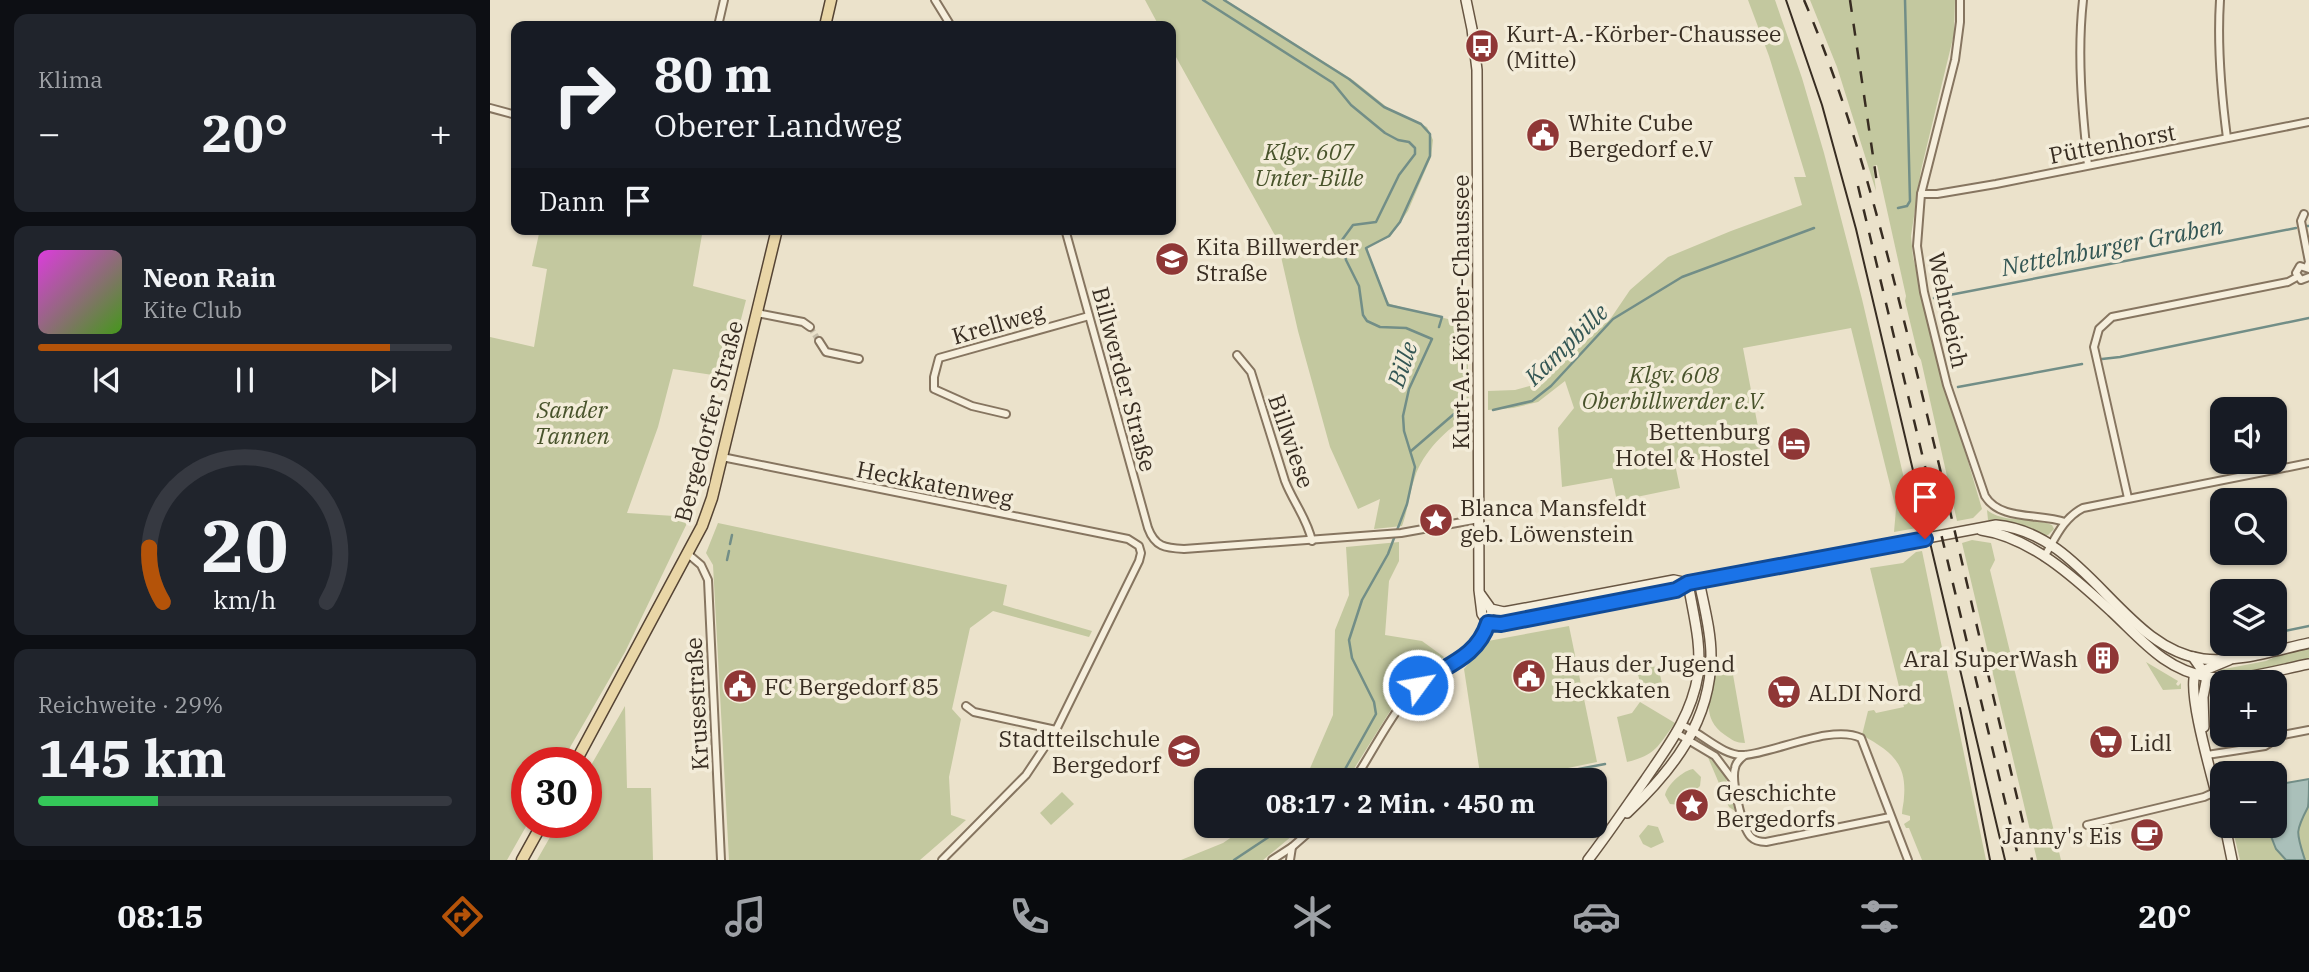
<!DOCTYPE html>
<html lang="de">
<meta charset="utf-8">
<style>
:root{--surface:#171b24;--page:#20242c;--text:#f1f3f6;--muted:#9ea1a6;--line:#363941;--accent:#b45309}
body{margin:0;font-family:"IBM Plex Serif",serif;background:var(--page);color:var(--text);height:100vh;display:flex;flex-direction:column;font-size:26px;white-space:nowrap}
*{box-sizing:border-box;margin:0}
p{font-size:23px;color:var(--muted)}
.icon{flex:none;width:38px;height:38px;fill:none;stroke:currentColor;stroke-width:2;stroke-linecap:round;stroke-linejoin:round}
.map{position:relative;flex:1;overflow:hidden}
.panel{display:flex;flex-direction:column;gap:14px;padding:14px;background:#0d0f14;width:490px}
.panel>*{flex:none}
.hud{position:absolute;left:21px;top:21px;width:665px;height:214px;border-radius:14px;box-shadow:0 2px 5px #0004;background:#171b24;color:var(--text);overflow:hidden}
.tools{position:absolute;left:1720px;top:397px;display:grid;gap:14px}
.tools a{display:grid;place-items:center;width:77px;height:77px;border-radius:14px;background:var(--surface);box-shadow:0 2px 5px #0004;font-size:35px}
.speed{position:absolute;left:21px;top:747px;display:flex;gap:14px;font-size:35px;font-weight:700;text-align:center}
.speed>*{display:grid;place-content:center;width:91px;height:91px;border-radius:50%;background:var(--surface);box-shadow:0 2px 5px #0004;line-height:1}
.speed .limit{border:10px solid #d22;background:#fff;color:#111}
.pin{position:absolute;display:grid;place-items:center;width:60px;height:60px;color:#fff;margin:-72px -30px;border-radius:50% 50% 50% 0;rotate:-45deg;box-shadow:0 0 7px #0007}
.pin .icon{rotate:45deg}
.me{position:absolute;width:77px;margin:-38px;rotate:58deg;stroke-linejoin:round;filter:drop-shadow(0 0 5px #0008)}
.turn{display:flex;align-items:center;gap:24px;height:147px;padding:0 28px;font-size:32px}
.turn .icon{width:91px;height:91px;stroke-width:2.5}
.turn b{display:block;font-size:49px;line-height:60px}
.then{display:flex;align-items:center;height:66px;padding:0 28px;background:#0003;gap:14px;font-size:26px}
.big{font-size:52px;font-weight:800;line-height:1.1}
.panel .card{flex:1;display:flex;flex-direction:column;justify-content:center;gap:10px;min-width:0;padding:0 24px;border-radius:14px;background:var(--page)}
.panel .dial{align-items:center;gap:0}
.dial svg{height:182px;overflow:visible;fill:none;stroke:var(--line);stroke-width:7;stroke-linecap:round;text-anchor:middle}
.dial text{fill:var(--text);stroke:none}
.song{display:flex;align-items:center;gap:21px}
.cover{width:84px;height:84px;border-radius:10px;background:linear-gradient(135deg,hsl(300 70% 55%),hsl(100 70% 35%))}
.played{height:7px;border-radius:4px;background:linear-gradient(90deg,var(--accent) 85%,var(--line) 85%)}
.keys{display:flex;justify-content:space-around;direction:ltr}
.heat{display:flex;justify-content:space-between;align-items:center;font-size:38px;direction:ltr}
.charge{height:10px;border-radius:5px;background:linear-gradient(90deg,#34c759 29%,var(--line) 0)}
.trip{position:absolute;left:704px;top:768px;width:413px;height:70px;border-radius:14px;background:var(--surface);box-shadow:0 2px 5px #0004;font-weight:800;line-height:70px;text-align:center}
.dock{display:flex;height:112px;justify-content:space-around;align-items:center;background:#090b0e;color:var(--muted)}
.dock .icon{width:49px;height:49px}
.dock .current{color:var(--accent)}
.dock b{font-size:32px;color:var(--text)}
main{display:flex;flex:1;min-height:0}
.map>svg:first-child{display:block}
.green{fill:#c3c89f}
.water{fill:#aac0ba;stroke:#728e87;stroke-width:2}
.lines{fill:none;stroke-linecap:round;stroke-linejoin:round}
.stream{stroke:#728e87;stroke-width:2.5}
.street-tunnel{stroke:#c7bea9;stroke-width:6;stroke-dasharray:6 3;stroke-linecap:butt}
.street-casing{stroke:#867560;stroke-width:10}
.secondary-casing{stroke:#685643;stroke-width:12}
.primary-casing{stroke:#554434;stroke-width:13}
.street{stroke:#f6efdd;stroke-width:6}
.secondary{stroke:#f6efdd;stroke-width:9}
.primary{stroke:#e9d6a7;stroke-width:10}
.tram{stroke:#382d22;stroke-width:2}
.rail{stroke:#382d22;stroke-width:2.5;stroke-dasharray:12 12;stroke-linecap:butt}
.route-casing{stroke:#114b97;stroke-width:18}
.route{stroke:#1a73e8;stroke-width:12}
.labels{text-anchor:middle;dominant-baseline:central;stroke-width:7;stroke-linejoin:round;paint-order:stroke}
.poi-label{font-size:23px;fill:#382d22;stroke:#f3ecd9;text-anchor:start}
.street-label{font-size:23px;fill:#382d22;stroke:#f3ecd9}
.park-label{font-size:23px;font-style:italic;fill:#48532b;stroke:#f3ecd9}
.water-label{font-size:24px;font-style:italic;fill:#335654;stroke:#f3ecd9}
</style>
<main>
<section class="panel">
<div class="card"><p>Klima</p>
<div class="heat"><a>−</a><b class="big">20°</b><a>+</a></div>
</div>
<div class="card">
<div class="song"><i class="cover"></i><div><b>Neon Rain</b><p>Kite Club</p></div></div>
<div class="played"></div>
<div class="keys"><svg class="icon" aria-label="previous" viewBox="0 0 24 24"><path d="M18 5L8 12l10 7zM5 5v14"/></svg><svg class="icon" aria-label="pause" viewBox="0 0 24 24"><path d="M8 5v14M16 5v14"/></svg><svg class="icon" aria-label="next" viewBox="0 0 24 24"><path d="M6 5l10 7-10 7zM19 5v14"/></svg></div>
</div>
<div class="card dial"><svg viewBox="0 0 100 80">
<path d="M14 69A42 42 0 1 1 86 69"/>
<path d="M14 69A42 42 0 0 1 8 45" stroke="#b45309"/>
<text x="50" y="56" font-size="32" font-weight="700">20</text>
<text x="50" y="72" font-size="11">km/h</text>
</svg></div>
<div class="card"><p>Reichweite · 29%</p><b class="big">145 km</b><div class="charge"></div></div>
</section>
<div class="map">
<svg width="1819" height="860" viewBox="0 0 1819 860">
<rect width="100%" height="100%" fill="#ebe2cb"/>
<g class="green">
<path d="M 655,0 L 736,0 L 863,80 L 898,108 L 937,127 L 943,140 L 941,157 L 918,211 L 900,237 L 879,246 L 877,249 L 897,300 L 900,304 L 977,324 L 979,416 C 956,429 933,452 925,477 C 919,493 918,510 912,526 L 884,529 L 890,499 L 868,509 L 840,447 L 808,331 L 787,239 L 681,48 L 681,26 L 669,26 Z"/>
<polygon points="1258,0 1285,0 1312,78 1334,153 1372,299 1423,517 1427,528 1404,532 1406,509 1361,328 1253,348 1272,448 1185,464 1190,488 1127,501 1122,478 1072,487 1068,428 1084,408 1075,381 1048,402 1023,408 998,410 998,391 1025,390 1051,383 1121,318 1140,290 1178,257 1241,231 1312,205 1304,177 1316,177 1279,56"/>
<polygon points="1320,0 1465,0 1464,34 1431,170 1421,236 1423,257 1446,353 1492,509 1483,518 1467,521 1431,360 1428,355 1415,301 1416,296 1387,165 1383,166 1386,191 1347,67"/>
<polygon points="50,229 213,229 203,286 256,300 236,377 183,369 168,427 137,513 200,517 135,652 71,763 37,763 38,823 17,860 0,860 0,337 44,347 57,269 42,266"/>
<path d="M 1497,510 C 1514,524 1542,516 1562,525 L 1564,529 L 1558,535 L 1554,535 L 1526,523 L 1498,520 Z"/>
<polygon points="228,523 517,585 513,605 602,631 599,637 503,611 480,628 462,709 471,719 459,777 461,815 476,820 430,860 239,860 223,565 216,553"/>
<polygon points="1482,540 1501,543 1505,560 1500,570 1571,860 1547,860 1472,543"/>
<polygon points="909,542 909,561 899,581 895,635 932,641 954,657 924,681 907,700 857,780 810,780 818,773 843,715 845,630 859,595 856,547"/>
<path d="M 1432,551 L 1496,860 L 1432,860 L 1419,828 L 1416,828 L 1414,824 L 1420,820 L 1420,816 L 1412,814 C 1412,808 1414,803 1414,797 C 1417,762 1400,751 1372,735 L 1378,711 L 1384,710 L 1386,713 L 1414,707 L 1380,568 L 1413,563 L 1426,552 Z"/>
<polygon points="1079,626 1107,762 1020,780 991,780 974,669 998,641"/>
<path d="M 1819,647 L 1819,660 C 1796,664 1751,679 1729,670 L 1776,661 L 1796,652 Z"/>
<polygon points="1656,662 1688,681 1686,684 1688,686 1691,683 1691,689 1673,690"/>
<polygon points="1168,666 1174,692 1153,695 1147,670"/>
<path d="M 1225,669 L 1242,669 L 1255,743 C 1246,743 1242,740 1235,735 C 1210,718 1220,694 1225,669 Z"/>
<path d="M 1150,702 L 1185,723 C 1168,746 1166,755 1137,762 L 1127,717 L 1142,713 Z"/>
<polygon points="135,706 137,788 161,788 163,860 47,860 68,823 96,822 96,774"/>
<polygon points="1217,755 1235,775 1245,811 1239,807"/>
<path d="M 1203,769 L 1211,777 L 1210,786 L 1190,805 L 1180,804 L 1175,795 C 1177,785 1192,771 1203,769 Z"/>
<polygon points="572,792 584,804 561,825 550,813"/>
<path d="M 1819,805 L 1819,860 L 1815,860 C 1808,840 1803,822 1819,805 Z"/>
<polygon points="1158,825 1168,827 1174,842 1161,848 1153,844 1149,836"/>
<polygon points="758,826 814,826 773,860 691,860 733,843"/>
<polygon points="1742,826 1777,826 1786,849 1796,860 1750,860"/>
</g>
<path class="water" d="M 1819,779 C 1819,787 1819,800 1818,807 C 1805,832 1806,832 1815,860 L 1796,860 L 1786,849 L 1777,826 L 1785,826 L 1785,785 Z"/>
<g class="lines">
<g class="stream">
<polyline points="713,0 843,83 861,105 895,133 908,140 919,142 925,148 925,154 909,175 886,222 863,225 852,240 856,260 869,286 873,315 877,321 890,327 916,328 942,339 919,389 913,416 914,431 925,467 917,504 898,554 872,600 859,640 862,658 884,702 886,714 849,780"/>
<polyline points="734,0 859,79 894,107 931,124 940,134 940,156 910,222 899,236 876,248 898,305 952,317 949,327"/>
<polyline points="1408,208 1417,206 1420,201 1415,0"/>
<polyline points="1816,226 1819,226"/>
<polyline points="1444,298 1806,228"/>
<polyline points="1612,359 1630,357 1819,318"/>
<polyline points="1468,387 1592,364"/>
<polyline points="1003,410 1042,401 1061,386 1123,319 1192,277 1324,228"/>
<polyline points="921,451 964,414 981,413"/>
<polyline points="240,544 242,535"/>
<polyline points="237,560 239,551"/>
<polyline points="1785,633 1819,626"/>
<polyline points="1731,643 1732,643"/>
<polyline points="1032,780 1115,764"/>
<polyline points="744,860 795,826"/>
</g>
<polyline class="street-tunnel" points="320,327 329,341"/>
<g class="street-casing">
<g id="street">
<polyline points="445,0 461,26"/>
<path d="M 1470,0 L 1470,22 L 1465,60 L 1431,194 L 1427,246 L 1434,292 L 1457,385 L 1495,496 C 1510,521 1549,513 1575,522"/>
<path d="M 1593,0 C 1587,55 1592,110 1598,165"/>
<path d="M 1730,0 C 1727,47 1731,92 1737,138"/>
<polyline points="228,26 234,0"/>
<polyline points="0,108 26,115"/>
<polyline points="1431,194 1447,194 1506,184 1819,122"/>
<polyline points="1814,214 1811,221 1819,262 1817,267"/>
<path d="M 575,229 L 658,528 C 665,547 675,548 694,549 L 911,533 L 989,519"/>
<polyline points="1819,269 1810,266 1806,273 1811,280 1819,277"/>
<polyline points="267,313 313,322 320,327"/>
<polyline points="329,341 336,352 369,359"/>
<path d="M 747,355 L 761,372 L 795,481 C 803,502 817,518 822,541"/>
<polyline points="516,414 482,406 444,389 444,377 449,358 599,316"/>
<polyline points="232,457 638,539 649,546 651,553 649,561 566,730 536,775 452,860"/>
<polyline points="1638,498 1604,347 1609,329 1622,317 1798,282 1807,277"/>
<polyline points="198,554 211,565 218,580 231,860"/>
<path d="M 1554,557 C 1565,539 1573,518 1593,508 L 1819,463"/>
<polyline points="476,706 484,712 566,730"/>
<path d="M 1192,725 C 1212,733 1233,757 1255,755 C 1287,752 1342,724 1371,738 L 1418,860"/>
<polyline points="1188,734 1225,756 1243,780"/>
<path d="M 1255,755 C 1250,759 1246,762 1245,768 C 1241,780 1252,828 1261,837 C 1265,841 1270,842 1276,842 L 1400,817"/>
<polyline points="1717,755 1775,746 1793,735 1819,730"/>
<path d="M 864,780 C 882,753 897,722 917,697 C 948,659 990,668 1001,609"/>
<polyline points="1597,825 1714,797 1725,792"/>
<polyline points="782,860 802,847 826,826"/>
<polyline points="800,860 802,847"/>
</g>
</g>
<g class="secondary-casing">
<g id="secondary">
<path d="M 976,0 L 982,29 L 987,70 L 989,590 L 992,614 L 998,623 L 1011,624 L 1186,590 L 1198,583 L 1506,525 C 1596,533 1632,648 1713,659 C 1747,663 1786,650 1819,643"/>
<path d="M 1491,530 C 1541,537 1586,579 1622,612 C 1652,640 1675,670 1718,677 C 1751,682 1787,670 1819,664"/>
<polyline points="991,595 1001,609 1014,612 1184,580 1198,583"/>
<polyline points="1703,657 1717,677 1713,697 1714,727"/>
<polyline points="1710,672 1739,660"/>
<path d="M 1705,674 C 1697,696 1726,789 1732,817"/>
<path d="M 1137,813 C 1183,770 1221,721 1221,656 C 1221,631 1214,606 1209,581"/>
<polyline points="1735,826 1742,860"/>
<path d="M 1098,860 C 1118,834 1136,807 1155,780 C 1178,746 1201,717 1208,675 C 1212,644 1203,613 1198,583"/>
</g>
</g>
<g class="primary-casing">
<g id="primary">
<polyline points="335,26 341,0"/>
<polyline points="85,763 212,526 222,498 287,229"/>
<polyline points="32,860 53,822"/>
</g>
</g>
<use href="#street" class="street"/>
<use href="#secondary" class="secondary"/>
<use href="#primary" class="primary"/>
<g class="tram">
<polyline points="1296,0 1332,105 1366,229 1515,860"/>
<polyline points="1470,708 1500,860"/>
</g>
<g class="rail">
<path d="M 1314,0 C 1362,112 1392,231 1421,349 C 1463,519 1501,690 1542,860"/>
<polyline points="1360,0 1388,190"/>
<polyline points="1368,186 1529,860"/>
</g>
</g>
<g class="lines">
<g class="route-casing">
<path id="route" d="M 928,685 C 955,665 987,658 998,623 L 1011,624 L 1186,590 L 1198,583 L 1435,539"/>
</g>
<use href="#route" class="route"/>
</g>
<defs>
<g id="bus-disc" transform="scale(1.75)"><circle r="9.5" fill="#8f3736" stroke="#f3ecd9"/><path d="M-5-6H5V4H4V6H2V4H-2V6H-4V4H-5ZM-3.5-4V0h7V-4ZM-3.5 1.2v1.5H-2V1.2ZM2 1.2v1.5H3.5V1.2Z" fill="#fff"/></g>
<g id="civic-disc" transform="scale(1.75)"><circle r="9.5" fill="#8f3736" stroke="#f3ecd9"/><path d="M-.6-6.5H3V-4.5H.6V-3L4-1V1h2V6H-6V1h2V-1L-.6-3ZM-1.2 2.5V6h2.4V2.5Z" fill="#fff"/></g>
<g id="school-disc" transform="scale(1.75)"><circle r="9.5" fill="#8f3736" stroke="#f3ecd9"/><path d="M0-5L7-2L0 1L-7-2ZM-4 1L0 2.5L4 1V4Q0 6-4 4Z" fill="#fff"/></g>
<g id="hotel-disc" transform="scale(1.75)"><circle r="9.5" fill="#8f3736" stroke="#f3ecd9"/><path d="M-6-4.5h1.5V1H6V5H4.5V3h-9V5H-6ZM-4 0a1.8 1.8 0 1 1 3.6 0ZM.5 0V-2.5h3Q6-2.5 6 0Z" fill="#fff"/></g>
<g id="sight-disc" transform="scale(1.75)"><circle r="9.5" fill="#8f3736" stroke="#f3ecd9"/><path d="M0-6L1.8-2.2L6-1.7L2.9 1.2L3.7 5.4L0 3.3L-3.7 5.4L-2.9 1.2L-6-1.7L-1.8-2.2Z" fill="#fff"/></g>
<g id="building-disc" transform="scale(1.75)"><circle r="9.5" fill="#8f3736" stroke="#f3ecd9"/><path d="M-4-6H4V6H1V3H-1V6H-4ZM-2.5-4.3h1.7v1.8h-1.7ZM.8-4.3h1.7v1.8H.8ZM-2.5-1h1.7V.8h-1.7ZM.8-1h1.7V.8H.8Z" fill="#fff"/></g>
<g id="supermarket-disc" transform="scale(1.75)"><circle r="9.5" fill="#8f3736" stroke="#f3ecd9"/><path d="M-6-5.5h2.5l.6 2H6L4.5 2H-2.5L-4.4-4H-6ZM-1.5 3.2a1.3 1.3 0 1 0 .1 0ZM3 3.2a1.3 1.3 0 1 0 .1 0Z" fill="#fff"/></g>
<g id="cafe-disc" transform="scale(1.75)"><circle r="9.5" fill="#8f3736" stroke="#f3ecd9"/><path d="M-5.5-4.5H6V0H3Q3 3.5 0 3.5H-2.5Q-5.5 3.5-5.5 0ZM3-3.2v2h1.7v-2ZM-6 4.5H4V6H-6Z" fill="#fff"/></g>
</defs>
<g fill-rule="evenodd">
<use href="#bus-disc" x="992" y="46"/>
<use href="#civic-disc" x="1053" y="135"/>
<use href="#school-disc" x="682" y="259"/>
<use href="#hotel-disc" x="1304" y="444"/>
<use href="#sight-disc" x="946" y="520"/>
<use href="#building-disc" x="1613" y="658"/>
<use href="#civic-disc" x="1039" y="676"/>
<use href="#civic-disc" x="250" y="686"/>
<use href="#supermarket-disc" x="1294" y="692"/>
<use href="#supermarket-disc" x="1616" y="742"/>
<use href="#school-disc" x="694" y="751"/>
<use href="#sight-disc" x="1202" y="805"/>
<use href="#cafe-disc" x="1657" y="835"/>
</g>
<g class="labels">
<g class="poi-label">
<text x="1016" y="33">Kurt-A.-Körber-Chaussee<tspan x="1016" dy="26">(Mitte)</tspan></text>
<text x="1078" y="122">White Cube<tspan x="1078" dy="26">Bergedorf e.V</tspan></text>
<text x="706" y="246">Kita Billwerder<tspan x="706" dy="26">Straße</tspan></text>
<text x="1280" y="431" text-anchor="end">Bettenburg<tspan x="1280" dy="26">Hotel &amp; Hostel</tspan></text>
<text x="970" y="507">Blanca Mansfeldt<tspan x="970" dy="26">geb. Löwenstein</tspan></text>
<text x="1588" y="658" text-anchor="end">Aral SuperWash</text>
<text x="1064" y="663">Haus der Jugend<tspan x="1064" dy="26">Heckkaten</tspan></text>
<text x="274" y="686">FC Bergedorf 85</text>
<text x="1318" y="692">ALDI Nord</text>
<text x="670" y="738" text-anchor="end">Stadtteilschule<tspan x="670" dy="26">Bergedorf</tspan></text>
<text x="1640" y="742">Lidl</text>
<text x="1226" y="792">Geschichte<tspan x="1226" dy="26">Bergedorfs</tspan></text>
<text x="1632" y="835" text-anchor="end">Janny's Eis</text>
</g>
<g class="street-label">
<text transform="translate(1622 143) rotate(-11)">Püttenhorst</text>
<text transform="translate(1459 310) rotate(78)">Wehrdeich</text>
<text transform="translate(970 312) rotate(-90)">Kurt-A.-Körber-Chaussee</text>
<text transform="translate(508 323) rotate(-16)">Krellweg</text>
<text transform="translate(635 379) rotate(75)">Billwerder Straße</text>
<text transform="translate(218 421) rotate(-75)">Bergedorfer Straße</text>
<text transform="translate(802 441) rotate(71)">Billwiese</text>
<text transform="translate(445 483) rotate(11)">Heckkatenweg</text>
<text transform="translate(206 704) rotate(-93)">Krusestraße</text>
</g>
<g class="park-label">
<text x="819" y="151">Klgv. 607<tspan x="819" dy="26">Unter-Bille</tspan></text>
<text x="1184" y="374">Klgv. 608<tspan x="1184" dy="26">Oberbillwerder e.V.</tspan></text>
<text x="82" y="409">Sander<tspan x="82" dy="26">Tannen</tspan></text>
</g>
<g class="water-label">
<text transform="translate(1622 246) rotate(-11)">Nettelnburger Graben</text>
<text transform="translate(1076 344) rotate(-44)">Kampbille</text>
<text transform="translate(912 364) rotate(-71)">Bille</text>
</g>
</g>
</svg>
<div class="tools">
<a><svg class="icon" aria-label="sound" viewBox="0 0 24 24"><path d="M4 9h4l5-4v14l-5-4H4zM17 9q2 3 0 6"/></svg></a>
<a><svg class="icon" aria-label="search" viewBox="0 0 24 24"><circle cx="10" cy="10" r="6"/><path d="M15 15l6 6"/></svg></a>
<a><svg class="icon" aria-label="layers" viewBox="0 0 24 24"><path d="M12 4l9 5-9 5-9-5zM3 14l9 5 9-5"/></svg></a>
<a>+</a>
<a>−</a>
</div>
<div class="speed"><div class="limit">30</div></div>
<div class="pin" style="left:1435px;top:539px;background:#d93025"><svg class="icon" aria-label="arrive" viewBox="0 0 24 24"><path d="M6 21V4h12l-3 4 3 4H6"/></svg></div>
<svg class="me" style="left:928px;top:685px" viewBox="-20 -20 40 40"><circle r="17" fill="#1a73e8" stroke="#fff" stroke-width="3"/><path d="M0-11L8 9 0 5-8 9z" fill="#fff"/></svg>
<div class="trip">08:17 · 2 Min. · 450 m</div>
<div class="hud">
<div class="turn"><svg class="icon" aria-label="right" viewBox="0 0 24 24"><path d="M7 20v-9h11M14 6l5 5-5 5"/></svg><div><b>80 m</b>Oberer Landweg</div></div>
<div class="then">Dann<svg class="icon" aria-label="arrive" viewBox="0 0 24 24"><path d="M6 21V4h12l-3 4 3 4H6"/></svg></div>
</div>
</div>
</main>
<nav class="dock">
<b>08:15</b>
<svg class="icon current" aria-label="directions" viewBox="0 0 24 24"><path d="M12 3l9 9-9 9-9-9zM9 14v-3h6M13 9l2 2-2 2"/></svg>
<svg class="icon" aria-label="music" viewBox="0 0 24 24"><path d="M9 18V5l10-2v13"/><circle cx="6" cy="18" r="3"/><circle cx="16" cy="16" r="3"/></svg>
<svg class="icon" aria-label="phone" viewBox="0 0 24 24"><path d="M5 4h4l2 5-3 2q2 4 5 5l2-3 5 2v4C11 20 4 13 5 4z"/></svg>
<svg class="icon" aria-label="climate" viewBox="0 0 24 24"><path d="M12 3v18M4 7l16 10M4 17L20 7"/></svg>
<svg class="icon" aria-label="car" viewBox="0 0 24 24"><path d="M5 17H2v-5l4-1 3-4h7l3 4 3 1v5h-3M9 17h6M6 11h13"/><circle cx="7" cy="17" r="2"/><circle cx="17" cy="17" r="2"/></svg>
<svg class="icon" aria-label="filters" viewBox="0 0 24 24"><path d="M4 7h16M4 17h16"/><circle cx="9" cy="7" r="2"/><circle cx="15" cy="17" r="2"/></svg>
<b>20°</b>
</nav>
